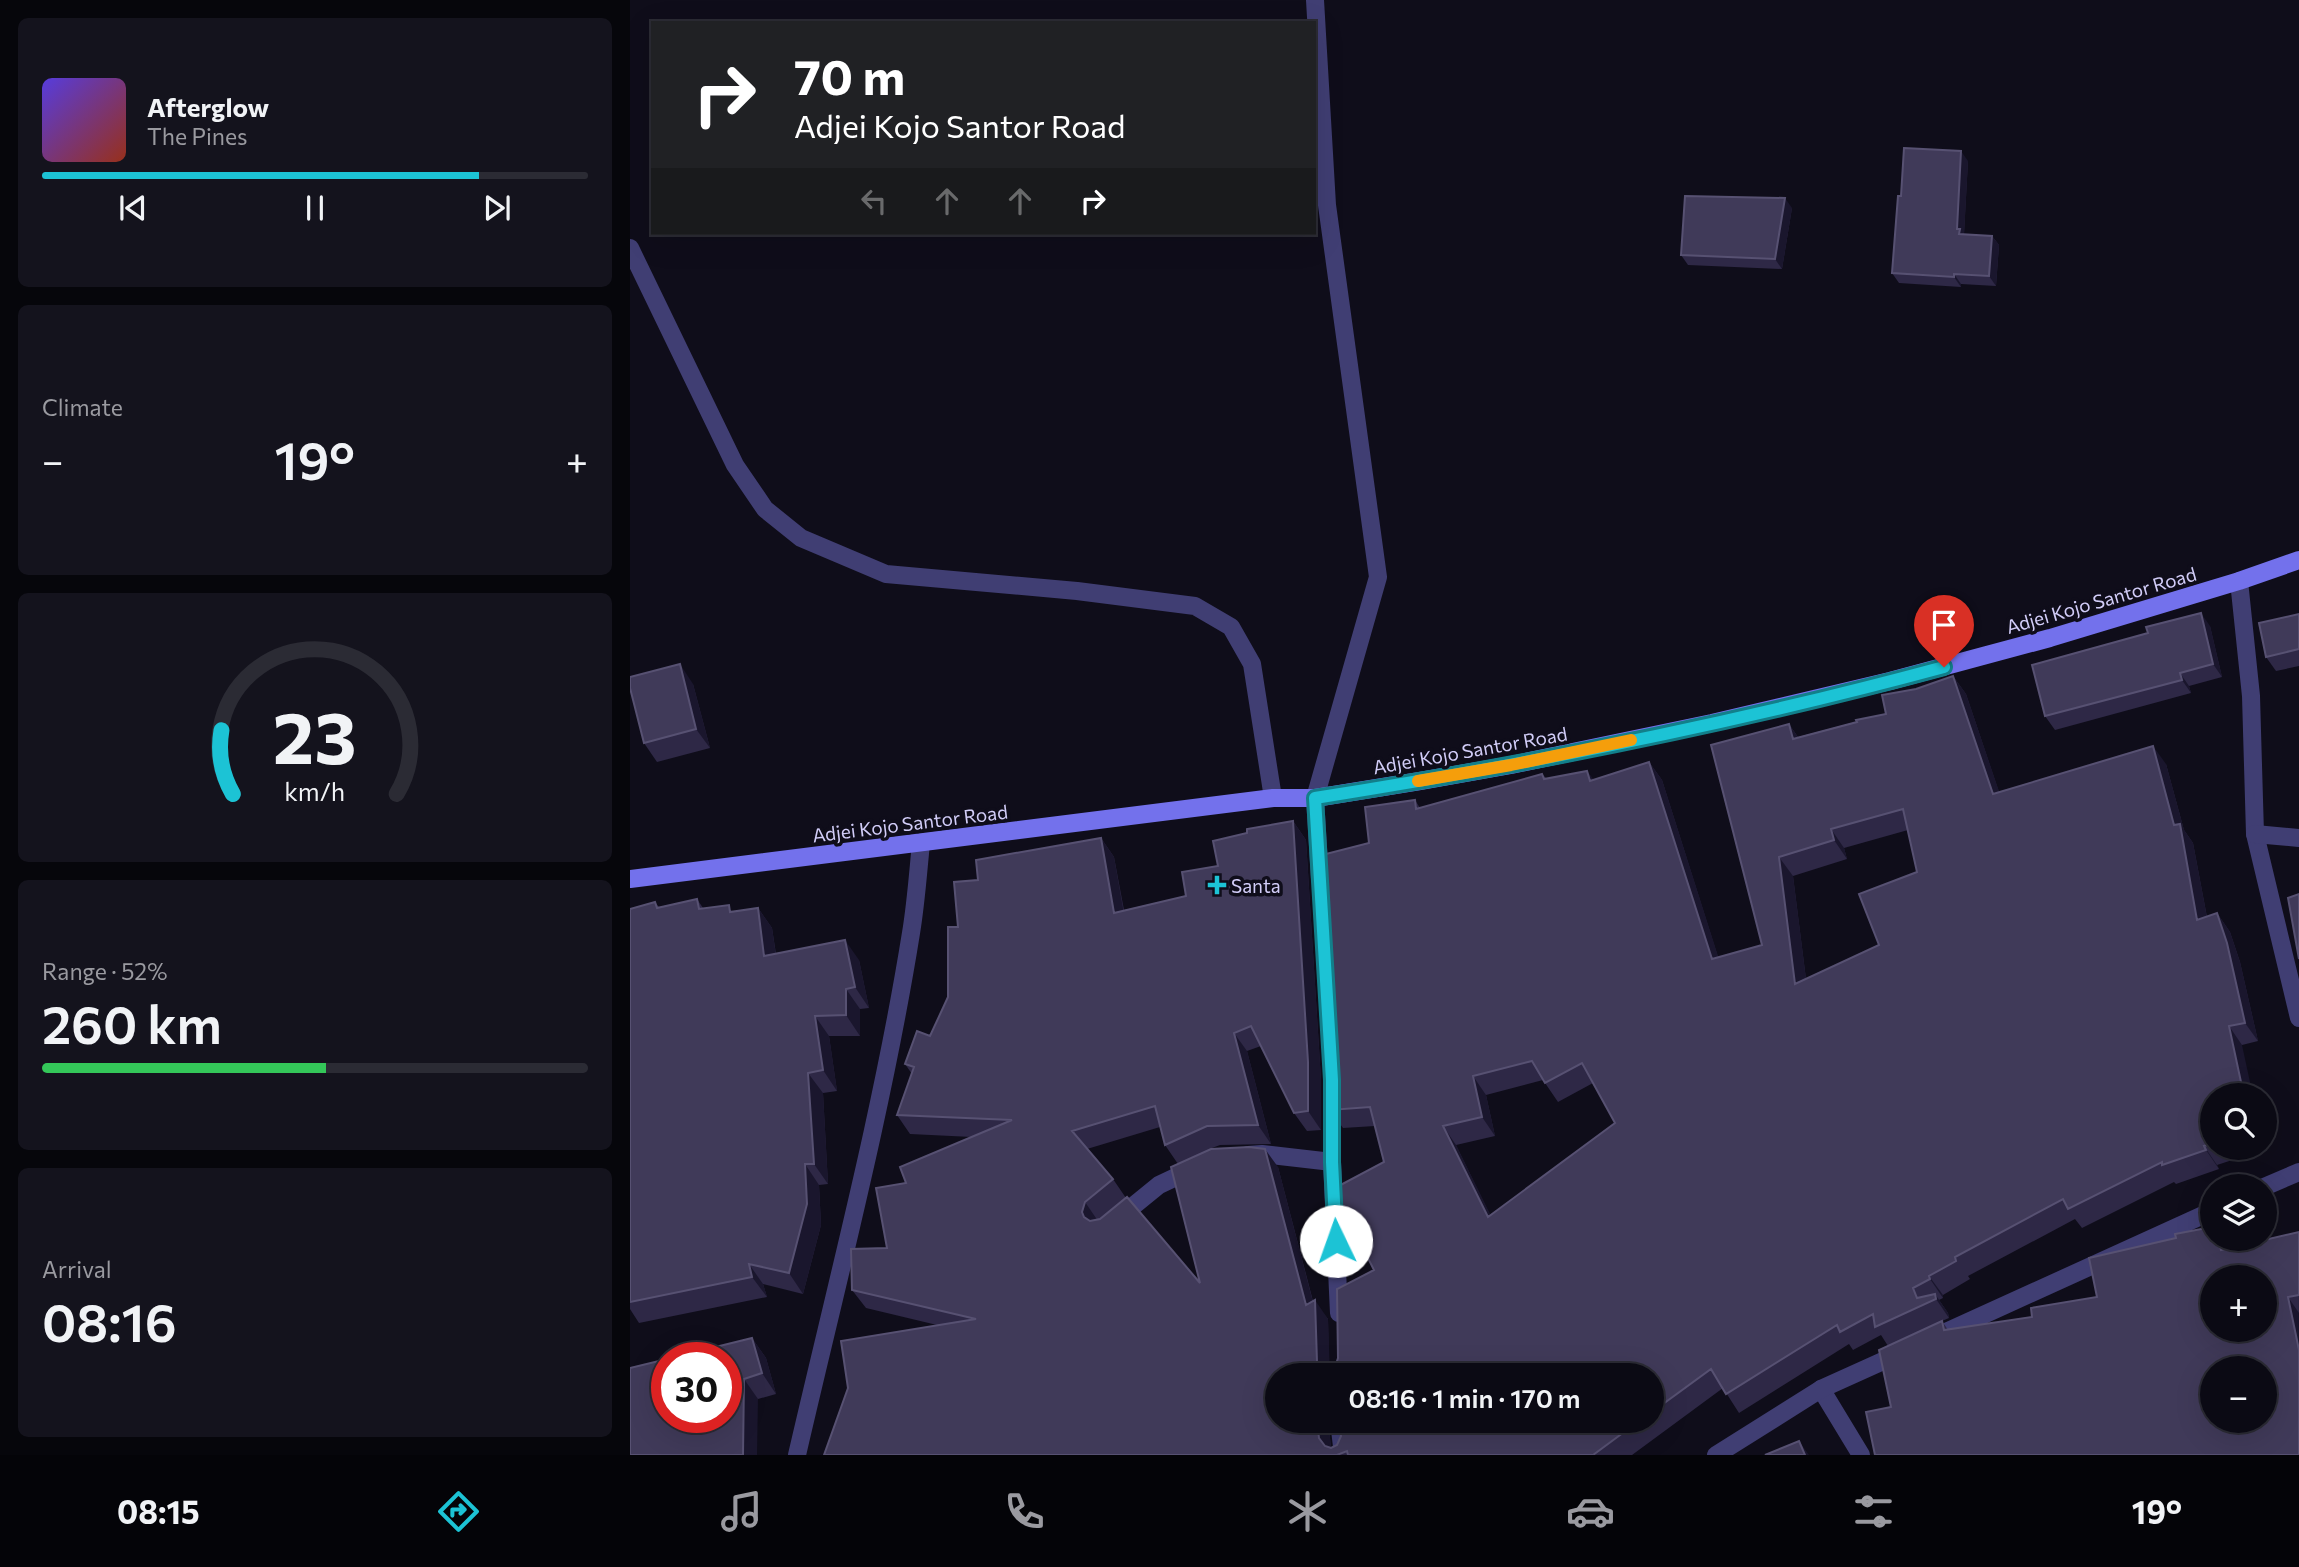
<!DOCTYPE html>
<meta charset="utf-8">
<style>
:root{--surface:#0b0a14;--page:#14131d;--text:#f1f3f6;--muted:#9a9aa0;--line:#2b2b34;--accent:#1cc3d5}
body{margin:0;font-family:Commissioner,sans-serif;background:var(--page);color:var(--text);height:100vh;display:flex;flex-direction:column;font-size:26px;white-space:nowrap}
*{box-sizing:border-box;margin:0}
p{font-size:23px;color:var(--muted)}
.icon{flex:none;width:38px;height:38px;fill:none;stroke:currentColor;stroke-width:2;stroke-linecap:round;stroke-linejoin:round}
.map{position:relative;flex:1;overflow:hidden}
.panel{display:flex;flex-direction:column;gap:18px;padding:18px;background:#06060b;width:630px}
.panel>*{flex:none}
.hud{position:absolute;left:21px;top:21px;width:665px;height:214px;border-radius:0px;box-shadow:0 7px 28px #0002,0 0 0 2px var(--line);background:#202124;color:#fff;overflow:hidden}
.tools{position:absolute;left:1570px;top:1083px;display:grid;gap:14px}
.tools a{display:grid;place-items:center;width:77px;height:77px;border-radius:50%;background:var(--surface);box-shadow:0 7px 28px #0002,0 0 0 2px var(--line);font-size:35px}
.speed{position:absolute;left:21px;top:1342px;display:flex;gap:14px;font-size:35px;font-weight:700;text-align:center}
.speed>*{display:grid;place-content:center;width:91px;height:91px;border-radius:50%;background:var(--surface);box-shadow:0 7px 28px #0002,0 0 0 2px var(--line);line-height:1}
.speed .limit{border:10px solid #d22;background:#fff;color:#111}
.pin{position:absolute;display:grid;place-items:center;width:60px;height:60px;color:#fff;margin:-72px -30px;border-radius:50% 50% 50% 0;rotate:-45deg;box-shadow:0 0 7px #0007}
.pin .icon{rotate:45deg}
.me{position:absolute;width:77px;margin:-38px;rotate:357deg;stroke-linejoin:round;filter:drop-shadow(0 0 5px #0008)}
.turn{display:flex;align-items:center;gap:24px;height:147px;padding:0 28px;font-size:32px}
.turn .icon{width:91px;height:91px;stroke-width:2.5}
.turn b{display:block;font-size:49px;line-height:60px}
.lanes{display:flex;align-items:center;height:66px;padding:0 28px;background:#0003;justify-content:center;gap:35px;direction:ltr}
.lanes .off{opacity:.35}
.big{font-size:52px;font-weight:600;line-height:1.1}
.panel .tile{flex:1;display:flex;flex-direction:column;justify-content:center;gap:10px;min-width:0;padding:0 24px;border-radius:10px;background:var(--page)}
.panel .dial{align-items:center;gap:0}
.dial svg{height:182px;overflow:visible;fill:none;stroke:var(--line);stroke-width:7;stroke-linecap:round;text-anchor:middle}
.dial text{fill:var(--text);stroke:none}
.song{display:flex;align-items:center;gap:21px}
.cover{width:84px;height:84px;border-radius:10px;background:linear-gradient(135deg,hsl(250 70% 55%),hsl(10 70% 35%))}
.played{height:7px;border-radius:4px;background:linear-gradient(90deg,var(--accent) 80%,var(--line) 80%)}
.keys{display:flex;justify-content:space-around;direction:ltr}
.heat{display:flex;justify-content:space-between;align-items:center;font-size:38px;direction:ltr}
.charge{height:10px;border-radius:5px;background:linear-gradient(90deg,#34c759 52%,var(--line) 0)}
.trip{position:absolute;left:635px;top:1363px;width:399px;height:70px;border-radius:35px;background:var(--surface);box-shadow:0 7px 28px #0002,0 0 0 2px var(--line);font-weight:600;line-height:70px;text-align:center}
.tabs{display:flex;height:112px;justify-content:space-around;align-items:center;background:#040408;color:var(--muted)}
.tabs .icon{width:49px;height:49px}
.tabs .active{color:var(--accent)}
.tabs b{font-size:32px;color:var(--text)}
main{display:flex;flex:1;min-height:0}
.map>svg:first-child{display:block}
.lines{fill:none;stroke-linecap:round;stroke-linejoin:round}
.lane{stroke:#403e73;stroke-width:18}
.street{stroke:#403e73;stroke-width:18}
.secondary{stroke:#7371ec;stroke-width:18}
.wall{fill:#2e2846;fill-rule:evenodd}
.shaded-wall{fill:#1a162d}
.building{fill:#403a59;stroke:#575172;stroke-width:2;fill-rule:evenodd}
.route-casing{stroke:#127f8a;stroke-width:18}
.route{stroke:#1cc3d5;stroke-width:12}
.slow{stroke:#f59e0b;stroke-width:12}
.poi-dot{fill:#1cc3d5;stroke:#0f0d1a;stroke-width:2.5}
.labels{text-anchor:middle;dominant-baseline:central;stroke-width:7;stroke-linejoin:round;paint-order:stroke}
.street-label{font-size:19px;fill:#d2cdf8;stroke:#0f0d1a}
.poi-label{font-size:19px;fill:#d2cdf8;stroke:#0f0d1a;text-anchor:start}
</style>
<main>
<section class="panel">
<div class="tile">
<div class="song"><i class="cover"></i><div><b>Afterglow</b><p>The Pines</p></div></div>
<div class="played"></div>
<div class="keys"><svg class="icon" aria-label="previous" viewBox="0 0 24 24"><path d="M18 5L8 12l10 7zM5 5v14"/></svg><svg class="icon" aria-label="pause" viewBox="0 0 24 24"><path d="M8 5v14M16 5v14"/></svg><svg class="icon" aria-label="next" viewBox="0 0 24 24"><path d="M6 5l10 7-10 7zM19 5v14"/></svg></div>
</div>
<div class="tile"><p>Climate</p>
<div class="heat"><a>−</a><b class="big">19°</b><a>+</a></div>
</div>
<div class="tile dial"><svg viewBox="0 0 100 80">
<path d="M14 69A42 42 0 1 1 86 69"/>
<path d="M14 69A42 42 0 0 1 9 41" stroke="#1cc3d5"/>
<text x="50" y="56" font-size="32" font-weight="700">23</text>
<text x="50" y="72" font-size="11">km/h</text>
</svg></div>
<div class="tile"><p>Range · 52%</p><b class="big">260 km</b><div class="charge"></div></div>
<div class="tile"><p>Arrival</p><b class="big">08:16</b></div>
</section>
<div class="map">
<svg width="1669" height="1455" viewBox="0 0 1669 1455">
<rect width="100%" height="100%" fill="#0f0d1a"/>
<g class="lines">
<g class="lane">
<polyline points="0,248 105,465 135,509 171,538 256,574 447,591 565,606 601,627 622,664 643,798"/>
<polyline points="685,798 748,577 697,205 685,0"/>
</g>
<g class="street">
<polyline points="1609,581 1621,696 1625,834 1669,1018"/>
<polyline points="685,798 690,879"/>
<polyline points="1625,834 1669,838"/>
<polyline points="702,1089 702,1162 709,1313"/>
<polyline points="618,1155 632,1154 702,1162"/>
<polyline points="1634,1187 1669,1172"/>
<polyline points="486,1220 529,1185 565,1168"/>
<polyline points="1305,1337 1582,1211"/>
<polyline points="1191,1389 1231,1455"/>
<polyline points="709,1421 713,1455"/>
<path d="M 167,1455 C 207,1282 253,1108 281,933 C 286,903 288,873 291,843"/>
<polyline points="1086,1455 1191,1389 1273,1352"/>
</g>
<polyline class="secondary" points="0,879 643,798 685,798 790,781 881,765 1082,723 1260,681 1420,638 1609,581 1669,560"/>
</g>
<g class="wall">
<polygon points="1338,161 1334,234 1362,236 1369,245 1366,286 1331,284 1331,287 1269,283 1262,273 1271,196"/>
<polygon points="1162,208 1152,269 1058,265 1051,255"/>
<polygon points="1669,614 1669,666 1646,671 1636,657"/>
<polygon points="1580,626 1592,677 1559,686 1561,693 1425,730 1415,716"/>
<path d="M 1323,676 L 1336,694 L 1369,792 L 1536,764 L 1554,830 L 1563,843 L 1577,917 L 1587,913 L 1600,932 L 1610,962 L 1628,1041 L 1612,1045 L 1582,1096 L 1582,1148 L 1634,1148 L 1634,1144 L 1636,1149 L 1587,1165 L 1589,1169 L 1546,1184 L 1544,1182 L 1452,1228 L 1445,1219 L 1338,1276 L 1340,1279 L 1313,1295 L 1313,1298 L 1309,1300 L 1318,1313 L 1319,1318 L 1312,1321 L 1318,1330 L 1402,1317 L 1467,1297 L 1599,1245 L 1599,1248 L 1669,1232 L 1669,1455 L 1261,1407 L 1258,1346 L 1251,1335 L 1223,1350 L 1219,1344 L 1109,1413 L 1093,1388 L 1002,1455 L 194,1455 L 307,1325 L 236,1308 L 222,1290 L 257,1248 L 276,1183 L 342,1137 L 280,1134 L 267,1115 L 282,1074 L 275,1064 L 300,1036 L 318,997 L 328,927 L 348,880 L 471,838 L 484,857 L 494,910 L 556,896 L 588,866 L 617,833 L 663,821 L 676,840 L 691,1080 L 691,1130 L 677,1131 L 664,1113 L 631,1046 L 617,1051 L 641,1144 L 590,1145 L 582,1148 L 648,1167 L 683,1301 L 698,1319 L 699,1367 L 706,1364 L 744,1270 L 754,1162 L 745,1126 L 713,1128 L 700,1110 L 739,843 L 785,800 L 790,808 L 912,774 L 916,778 L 964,780 L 1019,762 L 1032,780 L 1088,957 L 1132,945 L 1159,724 L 1168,737 L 1256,714 L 1286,689 ZM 1278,830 L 1287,872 L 1249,945 L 1176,979 L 1163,876 L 1217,859 L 1214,848 ZM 913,1080 L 928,1102 L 963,1083 L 985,1123 L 860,1215 L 826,1145 L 865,1136 L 856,1095 ZM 530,1127 L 535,1145 L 548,1164 L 570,1283 L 496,1198 L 483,1179 L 457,1149 ZM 648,1376 L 1022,1376 L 1022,1421 L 709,1421 L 711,1436 L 707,1445 L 701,1447 L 698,1421 L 648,1421 Z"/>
<polygon points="63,684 80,748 27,762 14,743"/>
<polygon points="67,899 73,908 104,911 128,908 142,928 146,954 229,960 239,1008 230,1009 230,1036 199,1036 207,1091 193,1093 198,1184 189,1185 191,1225 173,1294 133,1284 137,1297 9,1323 0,1309 0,909 25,902 29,907"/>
<polygon points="122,1338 136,1358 146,1394 128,1399 0,1455"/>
</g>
<g class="shaded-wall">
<polygon points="1331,151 1338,161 1334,235 1336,244 1327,229"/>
<polygon points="1155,198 1162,208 1152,269 1145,259"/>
<polygon points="1362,236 1369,245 1366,286 1359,276"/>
<polygon points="1324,274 1331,284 1331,287 1324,277"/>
<polygon points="1571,613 1580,626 1592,677 1583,664"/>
<polygon points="50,664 63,684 80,748 66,729"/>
<polygon points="1550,673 1559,686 1561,693 1552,680"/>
<polygon points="1323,676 1336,694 1376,812 1363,794"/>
<polygon points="1159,724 1172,743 1163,739"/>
<polygon points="1523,746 1536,764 1554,830 1563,843 1581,939 1567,920 1544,825"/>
<polygon points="1019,762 1032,780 1095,978 1082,959"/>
<polygon points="957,771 971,789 960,781"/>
<polygon points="663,821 676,840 691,1080 691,1130 678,1111"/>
<polygon points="1201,829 1214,848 1217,859 1204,840"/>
<polygon points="471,838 484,857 497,931 484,913"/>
<polygon points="1149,857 1163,876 1179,1003 1165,984"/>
<polygon points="128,908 142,928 149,977 134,956"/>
<polygon points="1587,913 1600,932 1610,962 1628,1041 1615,1023"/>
<polygon points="215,940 229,960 239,1008 225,987"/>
<polygon points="216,989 230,1009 230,1036 216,1015"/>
<polygon points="185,1016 199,1036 207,1091 193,1070"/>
<polygon points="1599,1026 1612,1045 1623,1096 1614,1096"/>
<polygon points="604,1033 617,1051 641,1144 628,1125"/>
<polygon points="178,1073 193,1093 198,1184 184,1164"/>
<polygon points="843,1076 856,1095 865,1136 852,1117"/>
<polygon points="813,1126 826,1145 871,1236 858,1217"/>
<polygon points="1574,1146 1587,1165 1589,1169 1576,1150"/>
<polygon points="635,1149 648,1167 685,1310 685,1300 698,1319 700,1376 687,1362 676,1305"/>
<polygon points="175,1164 189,1185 191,1225 173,1294 159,1273"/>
<polygon points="455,1202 468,1221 465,1230 454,1217 452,1212"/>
<polygon points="1588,1239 1595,1239 1599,1245 1604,1269 1591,1250"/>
<polygon points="119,1264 133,1284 137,1297 122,1277"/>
<polygon points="1299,1276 1313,1295 1313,1298 1300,1279"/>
<polygon points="1305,1294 1318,1313 1319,1318 1306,1299"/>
<polygon points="1658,1297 1669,1313 1669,1350"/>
<polygon points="122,1338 136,1358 146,1394 132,1373"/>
<polygon points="114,1379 128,1399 127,1455 113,1455"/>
<polygon points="687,1421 698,1421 702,1455 689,1438"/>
<polygon points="1169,1441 1179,1455 1175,1455"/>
</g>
<g class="building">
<polygon points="1274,148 1331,151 1327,229 1330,229 1329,234 1362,236 1359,276 1324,274 1324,277 1262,273 1268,196 1271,196"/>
<polygon points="1055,196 1155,198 1145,259 1051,255"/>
<polygon points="1571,613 1583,664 1550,673 1552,680 1415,716 1402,665 1518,633 1516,627"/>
<polygon points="1669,614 1669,649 1636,657 1629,623"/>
<polygon points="50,664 66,729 14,743 0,688 0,677"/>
<path d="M 1323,676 L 1363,794 L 1523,746 L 1544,825 L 1550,824 L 1567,920 L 1587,913 L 1597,943 L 1615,1023 L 1599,1026 L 1614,1096 L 1582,1096 L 1582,1144 L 1574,1146 L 1576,1150 L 1532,1165 L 1532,1162 L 1438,1209 L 1433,1199 L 1325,1257 L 1326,1261 L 1299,1276 L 1300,1279 L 1283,1288 L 1287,1298 L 1305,1294 L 1306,1299 L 1245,1327 L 1243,1314 L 1210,1332 L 1207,1325 L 1096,1394 L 1081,1369 L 1022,1412 L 1022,1376 L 648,1376 L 648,1421 L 687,1421 L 689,1438 L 695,1446 L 701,1448 L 707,1445 L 711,1436 L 709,1421 L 1009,1421 L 963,1455 L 718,1455 L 717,1451 L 707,1455 L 194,1455 L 218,1388 L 211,1341 L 346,1319 L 222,1290 L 221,1249 L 257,1248 L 246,1188 L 276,1183 L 270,1167 L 382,1120 L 267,1115 L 284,1067 L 275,1064 L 287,1031 L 300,1036 L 318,997 L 318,927 L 328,927 L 324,882 L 348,880 L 346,860 L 471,838 L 484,913 L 556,896 L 552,872 L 588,866 L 583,841 L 617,833 L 617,829 L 663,821 L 678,1062 L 678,1111 L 664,1113 L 621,1026 L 604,1033 L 628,1125 L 577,1126 L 535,1145 L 525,1106 L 442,1131 L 483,1179 L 455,1202 L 452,1212 L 454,1217 L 460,1221 L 470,1219 L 497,1197 L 570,1283 L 541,1167 L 581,1149 L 619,1147 L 635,1149 L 676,1305 L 685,1300 L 687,1362 L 690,1366 L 697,1369 L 706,1364 L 708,1358 L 707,1289 L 744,1270 L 703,1189 L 754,1162 L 740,1107 L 700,1110 L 700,1061 L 688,856 L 739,843 L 735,807 L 785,800 L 786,809 L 912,774 L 914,779 L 957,771 L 960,781 L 1019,762 L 1082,959 L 1132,945 L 1081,745 L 1159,724 L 1163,739 L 1227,722 L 1226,720 L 1256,714 L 1252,695 L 1286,689 ZM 1273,809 L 1287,872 L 1229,894 L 1249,945 L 1165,984 L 1149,857 L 1204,840 L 1201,829 ZM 902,1061 L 915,1083 L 952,1063 L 985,1123 L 858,1217 L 813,1126 L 852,1117 L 843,1076 Z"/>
<polygon points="1669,894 1669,959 1658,898"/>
<polygon points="67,899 69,909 99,905 100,912 128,908 134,956 215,940 225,987 216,989 216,1015 185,1016 193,1070 178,1073 184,1164 175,1164 177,1204 159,1273 119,1264 122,1277 0,1302 0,909 25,902 27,908"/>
<path d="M 1582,1227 L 1582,1239 L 1588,1239 L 1591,1250 L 1669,1232 L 1669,1295 L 1658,1297 L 1669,1350 L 1669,1455 L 1245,1455 L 1236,1412 L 1261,1407 L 1249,1350 L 1312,1321 L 1314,1330 L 1402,1317 L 1401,1308 L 1467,1297 L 1459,1258 L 1546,1238 L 1545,1234 ZM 1582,1278 L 1634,1278 L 1634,1330 L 1582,1330 ZM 1582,1368 L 1634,1368 L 1634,1421 L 1582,1421 Z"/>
<polygon points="122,1338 132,1373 114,1379 113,1455 0,1455 0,1368 37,1359 37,1418 96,1418 96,1358 41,1358"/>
<polygon points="1169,1441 1175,1455 1135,1455"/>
</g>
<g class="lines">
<g class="route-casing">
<path id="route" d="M 706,1241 L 702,1162 L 702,1080 L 685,798 C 896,765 1107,723 1314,667"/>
</g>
<use href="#route" class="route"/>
<polyline class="slow" points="788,781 881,765 1001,740"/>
</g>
<path class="poi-dot" d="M583.5 874.5h7v7h7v7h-7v7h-7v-7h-7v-7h7z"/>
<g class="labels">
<g class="street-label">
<text transform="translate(1471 600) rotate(-16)">Adjei Kojo Santor Road</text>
<text transform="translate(840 750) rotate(-10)">Adjei Kojo Santor Road</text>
<text transform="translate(280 823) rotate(-7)">Adjei Kojo Santor Road</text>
</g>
<g class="poi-label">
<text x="601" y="885">Santa</text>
</g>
</g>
</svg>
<div class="tools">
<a><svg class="icon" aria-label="search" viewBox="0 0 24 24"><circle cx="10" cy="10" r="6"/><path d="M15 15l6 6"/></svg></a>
<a><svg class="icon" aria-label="layers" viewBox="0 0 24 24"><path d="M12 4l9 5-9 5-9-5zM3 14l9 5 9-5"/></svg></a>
<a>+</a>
<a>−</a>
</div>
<div class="speed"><div class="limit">30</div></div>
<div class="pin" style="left:1314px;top:667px;background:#d93025"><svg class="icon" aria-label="arrive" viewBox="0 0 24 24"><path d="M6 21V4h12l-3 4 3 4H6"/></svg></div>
<svg class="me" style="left:706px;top:1241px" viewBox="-20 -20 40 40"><circle r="19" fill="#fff"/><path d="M0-13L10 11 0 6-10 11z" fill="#1cc3d5"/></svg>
<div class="trip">08:16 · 1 min · 170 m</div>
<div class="hud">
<div class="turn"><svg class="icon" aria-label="right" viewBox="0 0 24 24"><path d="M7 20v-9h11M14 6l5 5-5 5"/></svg><div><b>70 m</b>Adjei Kojo Santor Road</div></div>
<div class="lanes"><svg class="icon off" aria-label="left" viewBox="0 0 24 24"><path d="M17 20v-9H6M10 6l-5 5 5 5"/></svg><svg class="icon off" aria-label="ahead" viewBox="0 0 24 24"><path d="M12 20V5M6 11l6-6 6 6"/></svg><svg class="icon off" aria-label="ahead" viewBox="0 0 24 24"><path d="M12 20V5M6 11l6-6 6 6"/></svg><svg class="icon" aria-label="right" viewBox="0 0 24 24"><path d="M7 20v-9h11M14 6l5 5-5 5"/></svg></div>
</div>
</div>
</main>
<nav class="tabs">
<b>08:15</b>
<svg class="icon active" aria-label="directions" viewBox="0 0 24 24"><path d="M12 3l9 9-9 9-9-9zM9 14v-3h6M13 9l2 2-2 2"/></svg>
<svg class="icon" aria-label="music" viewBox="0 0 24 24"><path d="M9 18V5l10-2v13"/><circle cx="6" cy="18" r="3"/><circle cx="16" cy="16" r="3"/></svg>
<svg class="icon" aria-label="phone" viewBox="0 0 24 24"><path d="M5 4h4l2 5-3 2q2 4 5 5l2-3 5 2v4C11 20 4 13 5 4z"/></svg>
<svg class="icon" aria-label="climate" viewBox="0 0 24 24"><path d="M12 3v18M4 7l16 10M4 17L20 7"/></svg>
<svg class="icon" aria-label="car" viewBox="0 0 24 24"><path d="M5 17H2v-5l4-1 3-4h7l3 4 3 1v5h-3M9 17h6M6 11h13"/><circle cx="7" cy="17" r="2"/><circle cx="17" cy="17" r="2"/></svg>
<svg class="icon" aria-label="filters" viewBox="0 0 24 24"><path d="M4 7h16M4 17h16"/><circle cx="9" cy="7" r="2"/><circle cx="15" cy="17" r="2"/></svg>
<b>19°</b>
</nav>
